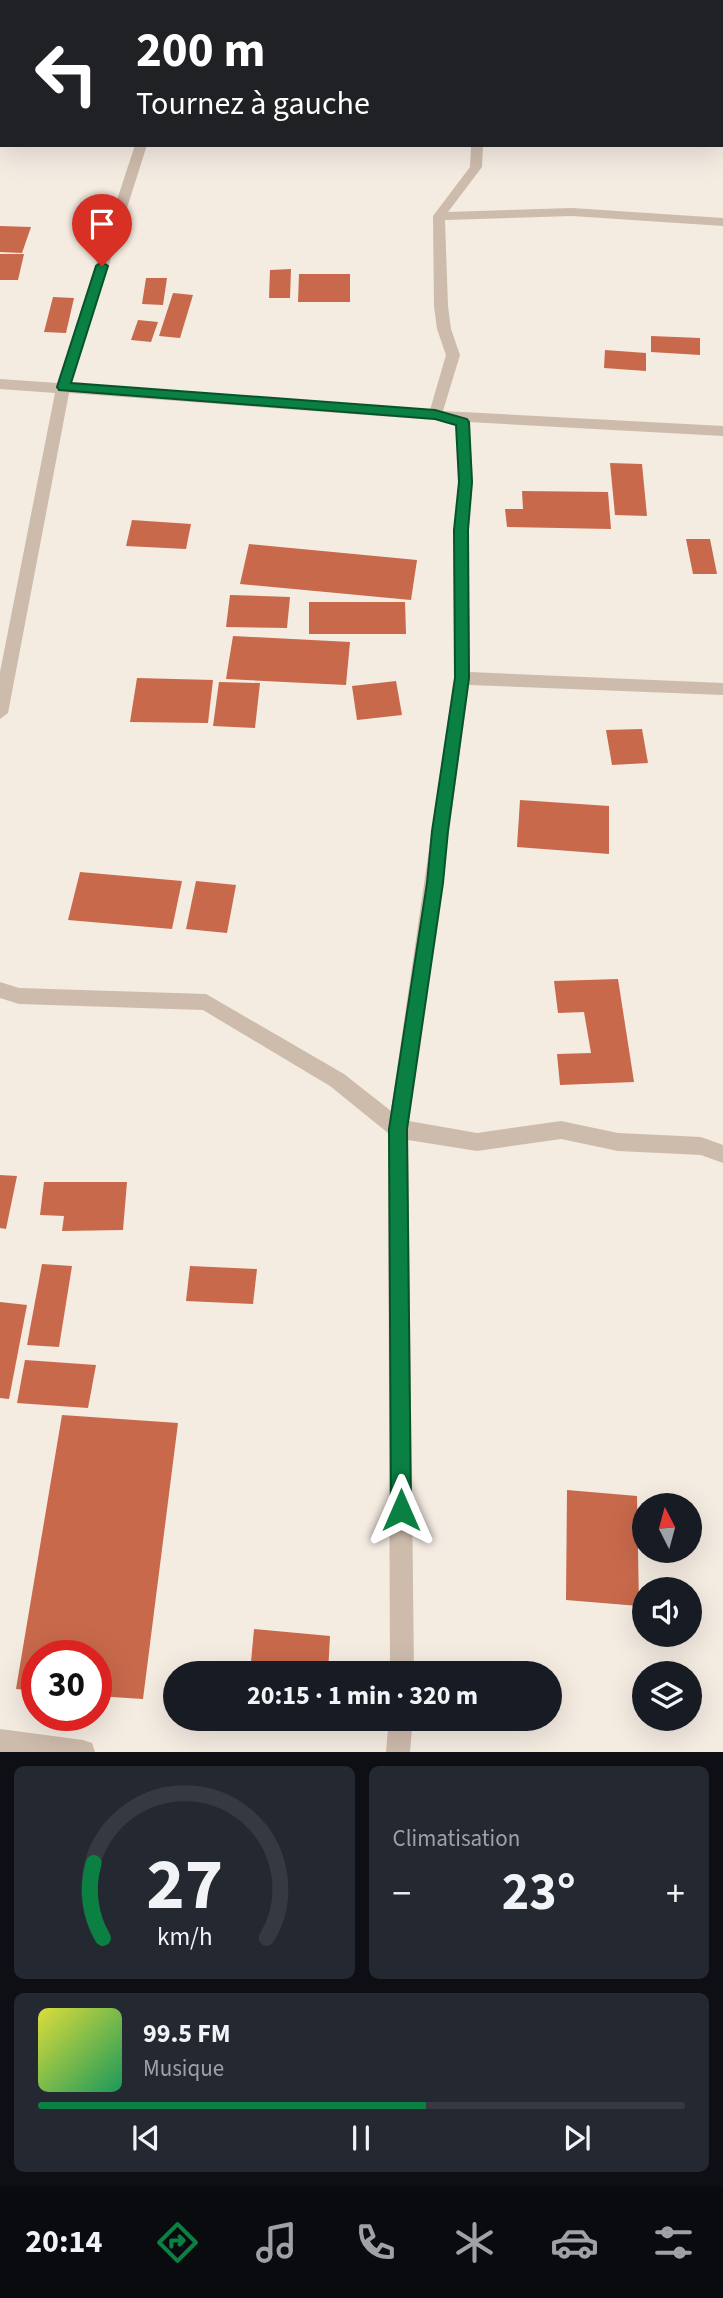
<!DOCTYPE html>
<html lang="fr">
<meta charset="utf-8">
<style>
:root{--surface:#171b24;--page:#242831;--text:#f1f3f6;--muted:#9ea1a6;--line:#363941;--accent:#0b8043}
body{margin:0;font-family:"Source Sans 3",sans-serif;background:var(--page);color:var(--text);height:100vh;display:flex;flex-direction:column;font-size:26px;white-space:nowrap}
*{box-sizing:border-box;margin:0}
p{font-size:23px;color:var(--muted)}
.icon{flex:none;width:38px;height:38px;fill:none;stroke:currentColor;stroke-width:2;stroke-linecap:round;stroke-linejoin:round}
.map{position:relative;height:1752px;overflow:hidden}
.sheet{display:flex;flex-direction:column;gap:14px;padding:14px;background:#0d0f14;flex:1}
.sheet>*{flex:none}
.banner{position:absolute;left:0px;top:0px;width:724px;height:147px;box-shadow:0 7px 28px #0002;background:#202124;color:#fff;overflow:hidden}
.needle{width:46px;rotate:354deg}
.buttons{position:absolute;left:632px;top:1493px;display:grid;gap:14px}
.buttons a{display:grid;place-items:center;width:70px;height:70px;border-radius:50%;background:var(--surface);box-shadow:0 7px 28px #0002;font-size:35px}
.speed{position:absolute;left:21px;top:1640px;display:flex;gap:14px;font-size:35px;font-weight:700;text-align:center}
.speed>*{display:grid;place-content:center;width:91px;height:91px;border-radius:50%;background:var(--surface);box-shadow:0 7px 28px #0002;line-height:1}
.speed .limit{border:10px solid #d22;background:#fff;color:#111}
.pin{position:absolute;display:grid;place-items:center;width:60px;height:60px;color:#fff;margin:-72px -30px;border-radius:50% 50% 50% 0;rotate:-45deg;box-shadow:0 0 7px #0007}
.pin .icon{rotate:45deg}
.me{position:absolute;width:77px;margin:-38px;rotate:0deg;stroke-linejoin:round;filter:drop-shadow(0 0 5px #0008)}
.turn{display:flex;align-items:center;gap:24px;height:147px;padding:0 21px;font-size:32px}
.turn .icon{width:91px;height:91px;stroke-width:2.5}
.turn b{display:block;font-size:49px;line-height:60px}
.big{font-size:52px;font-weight:700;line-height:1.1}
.sheet .tile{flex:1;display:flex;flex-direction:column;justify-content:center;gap:10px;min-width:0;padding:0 24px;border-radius:10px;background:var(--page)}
.sheet .dial{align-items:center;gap:0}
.dial svg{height:182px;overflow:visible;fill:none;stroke:var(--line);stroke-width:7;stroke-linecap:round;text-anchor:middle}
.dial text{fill:var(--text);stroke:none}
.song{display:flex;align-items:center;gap:21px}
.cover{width:84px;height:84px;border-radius:10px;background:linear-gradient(135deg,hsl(60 70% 55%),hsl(150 70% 35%))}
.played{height:7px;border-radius:4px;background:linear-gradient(90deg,var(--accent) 60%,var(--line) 60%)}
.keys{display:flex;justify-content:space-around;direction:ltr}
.heat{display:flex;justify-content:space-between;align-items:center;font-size:38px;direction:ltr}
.sheet .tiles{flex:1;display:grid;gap:14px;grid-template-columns:1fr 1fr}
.tile:last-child{grid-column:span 2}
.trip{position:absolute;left:163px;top:1661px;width:399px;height:70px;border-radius:35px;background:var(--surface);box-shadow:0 7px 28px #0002;font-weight:700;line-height:70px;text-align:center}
.dock{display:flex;height:112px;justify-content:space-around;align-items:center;background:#090b0e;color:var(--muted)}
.dock .icon{width:49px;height:49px}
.dock .active{color:var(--accent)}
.dock b{font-size:32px;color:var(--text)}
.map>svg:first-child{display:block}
.building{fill:#c8694b}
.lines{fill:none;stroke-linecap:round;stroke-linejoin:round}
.minor{fill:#cdbbac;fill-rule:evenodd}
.route{fill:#0b8043;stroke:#07532c;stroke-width:2}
</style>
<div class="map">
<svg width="723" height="1752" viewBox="0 0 723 1752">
<rect width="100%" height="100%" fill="#f4ebe1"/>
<g class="building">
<polygon points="0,226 31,227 22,253 0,252"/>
<polygon points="0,254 24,254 18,280 0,280"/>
<polygon points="291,269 290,298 269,298 270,270"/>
<polygon points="299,274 350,274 350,302 298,302"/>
<polygon points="146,278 167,278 163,305 142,304"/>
<polygon points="173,293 193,295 180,338 159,336"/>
<polygon points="53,297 74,298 66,333 44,332"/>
<polygon points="138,320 158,322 151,342 131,340"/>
<polygon points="651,336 700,338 700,355 651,352"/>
<polygon points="605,350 646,353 646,371 604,368"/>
<polygon points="610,463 642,464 647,516 615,515"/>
<polygon points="522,491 608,492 611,529 507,527 505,509 523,509"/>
<polygon points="132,520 191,524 186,549 126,546"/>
<polygon points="686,539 710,539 717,574 693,574"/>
<polygon points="249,544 417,560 411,600 240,584"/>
<polygon points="230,595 290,597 287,628 226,627"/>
<polygon points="309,602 405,602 406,634 309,634"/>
<polygon points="233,636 350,642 346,685 226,679"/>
<polygon points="137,678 213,680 208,723 130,722"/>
<polygon points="396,681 402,715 357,720 352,686"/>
<polygon points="219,682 260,683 255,728 213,726"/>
<polygon points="642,729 648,763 612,765 606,730"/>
<polygon points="520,800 609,806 609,854 517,847"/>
<polygon points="80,872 182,881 172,929 68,920"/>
<polygon points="196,881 236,885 227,933 186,929"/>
<polygon points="618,979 634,1082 560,1085 557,1054 591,1053 584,1012 558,1013 554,981"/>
<polygon points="0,1175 17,1176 6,1229 0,1228"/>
<polygon points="44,1182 127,1182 123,1230 62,1231 64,1216 40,1215"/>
<polygon points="42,1264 72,1266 59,1347 27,1345"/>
<polygon points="190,1266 257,1269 253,1304 186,1301"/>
<polygon points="0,1302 27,1305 9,1399 0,1398"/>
<polygon points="25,1360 96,1365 88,1408 17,1403"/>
<polygon points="62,1415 178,1423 143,1699 96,1696 96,1656 37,1656 37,1691 16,1689"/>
<polygon points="567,1490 637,1496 639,1606 566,1600"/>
<polygon points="254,1629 330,1636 328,1673 250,1673"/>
</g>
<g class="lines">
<g class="minor">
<rect x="181" y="0" width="10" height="2"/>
<rect x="476" y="0" width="10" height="2"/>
<polygon points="135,145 147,145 71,384 430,410 446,355 437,329 434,306 433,216 470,167 471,145 483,145 482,167 448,212 572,208 723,218 723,226 572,216 445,220 448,306 451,329 460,355 443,411 723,426 723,436 469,422 473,482 468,530 470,672 723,683 723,695 469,685 409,1121 477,1133 561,1121 618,1133 701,1137 723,1145 723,1163 701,1155 618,1151 561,1139 477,1151 408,1140 414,1673 390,1673 388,1133 330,1086 203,1010 19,1004 0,998 0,982 19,988 206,994 344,1074 391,1111 454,678 454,530 459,482 456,426 435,420 69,393 8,713 0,719 0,672 55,393 0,389 0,379 57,383"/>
<polygon points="389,1718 413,1718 410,1752 386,1752"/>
<polygon points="0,1729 83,1740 92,1743 95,1752 0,1752"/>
</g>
</g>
<polygon class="route" points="102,262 108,266 71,383 435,410 467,419 469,422 472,482 468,530 469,678 448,831 443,883 407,1129 411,1510 408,1517 401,1520 394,1517 391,1510 389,1129 427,883 432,831 455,678 454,530 459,482 456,425 435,419 59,390 57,387 96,266"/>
</svg>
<div class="buttons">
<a><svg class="needle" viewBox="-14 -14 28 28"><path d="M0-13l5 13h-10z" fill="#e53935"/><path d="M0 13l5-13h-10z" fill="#9ea1a6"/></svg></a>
<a><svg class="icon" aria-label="sound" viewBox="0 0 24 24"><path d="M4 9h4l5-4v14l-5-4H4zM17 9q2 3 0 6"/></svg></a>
<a><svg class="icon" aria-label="layers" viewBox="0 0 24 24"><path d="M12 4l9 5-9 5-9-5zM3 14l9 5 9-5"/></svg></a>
</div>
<div class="speed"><div class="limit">30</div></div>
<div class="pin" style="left:102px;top:266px;background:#d93025"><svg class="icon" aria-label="arrive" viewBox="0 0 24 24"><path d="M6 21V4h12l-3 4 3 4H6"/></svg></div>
<svg class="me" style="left:401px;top:1510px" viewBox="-20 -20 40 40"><path d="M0-17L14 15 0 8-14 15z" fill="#0b8043" stroke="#fff" stroke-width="4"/></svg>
<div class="trip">20:15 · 1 min · 320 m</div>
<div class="banner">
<div class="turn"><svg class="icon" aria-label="left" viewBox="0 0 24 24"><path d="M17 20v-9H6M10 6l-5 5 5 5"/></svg><div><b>200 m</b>Tournez à gauche</div></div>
</div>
</div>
<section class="sheet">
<div class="tiles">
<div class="tile dial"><svg viewBox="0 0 100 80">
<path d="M14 69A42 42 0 1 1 86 69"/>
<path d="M14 69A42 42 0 0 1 10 36" stroke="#0b8043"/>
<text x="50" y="56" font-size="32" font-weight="700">27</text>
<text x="50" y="72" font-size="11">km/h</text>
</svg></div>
<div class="tile"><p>Climatisation</p>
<div class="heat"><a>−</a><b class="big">23°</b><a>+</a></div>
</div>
<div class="tile">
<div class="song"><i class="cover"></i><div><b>99.5 FM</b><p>Musique</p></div></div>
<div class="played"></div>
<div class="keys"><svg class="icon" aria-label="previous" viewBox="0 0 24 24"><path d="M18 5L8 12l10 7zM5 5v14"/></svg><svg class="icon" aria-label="pause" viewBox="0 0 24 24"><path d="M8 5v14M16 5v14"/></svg><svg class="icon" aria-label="next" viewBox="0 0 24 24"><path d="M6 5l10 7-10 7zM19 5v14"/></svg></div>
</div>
</div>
</section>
<nav class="dock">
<b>20:14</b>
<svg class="icon active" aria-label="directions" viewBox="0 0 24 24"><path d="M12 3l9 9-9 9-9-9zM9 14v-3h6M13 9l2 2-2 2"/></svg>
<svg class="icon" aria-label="music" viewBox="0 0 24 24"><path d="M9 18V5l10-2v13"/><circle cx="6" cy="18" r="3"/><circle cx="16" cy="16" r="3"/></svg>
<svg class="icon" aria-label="phone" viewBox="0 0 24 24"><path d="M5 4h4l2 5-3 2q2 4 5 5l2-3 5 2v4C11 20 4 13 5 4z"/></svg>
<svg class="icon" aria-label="climate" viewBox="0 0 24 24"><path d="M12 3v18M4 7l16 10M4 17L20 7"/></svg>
<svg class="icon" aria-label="car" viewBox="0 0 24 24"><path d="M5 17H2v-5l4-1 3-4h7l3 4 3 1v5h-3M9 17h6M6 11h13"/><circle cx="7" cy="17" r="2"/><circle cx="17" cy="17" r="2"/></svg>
<svg class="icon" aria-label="filters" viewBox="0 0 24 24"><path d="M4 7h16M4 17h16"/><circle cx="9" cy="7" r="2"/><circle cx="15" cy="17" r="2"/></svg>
</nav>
